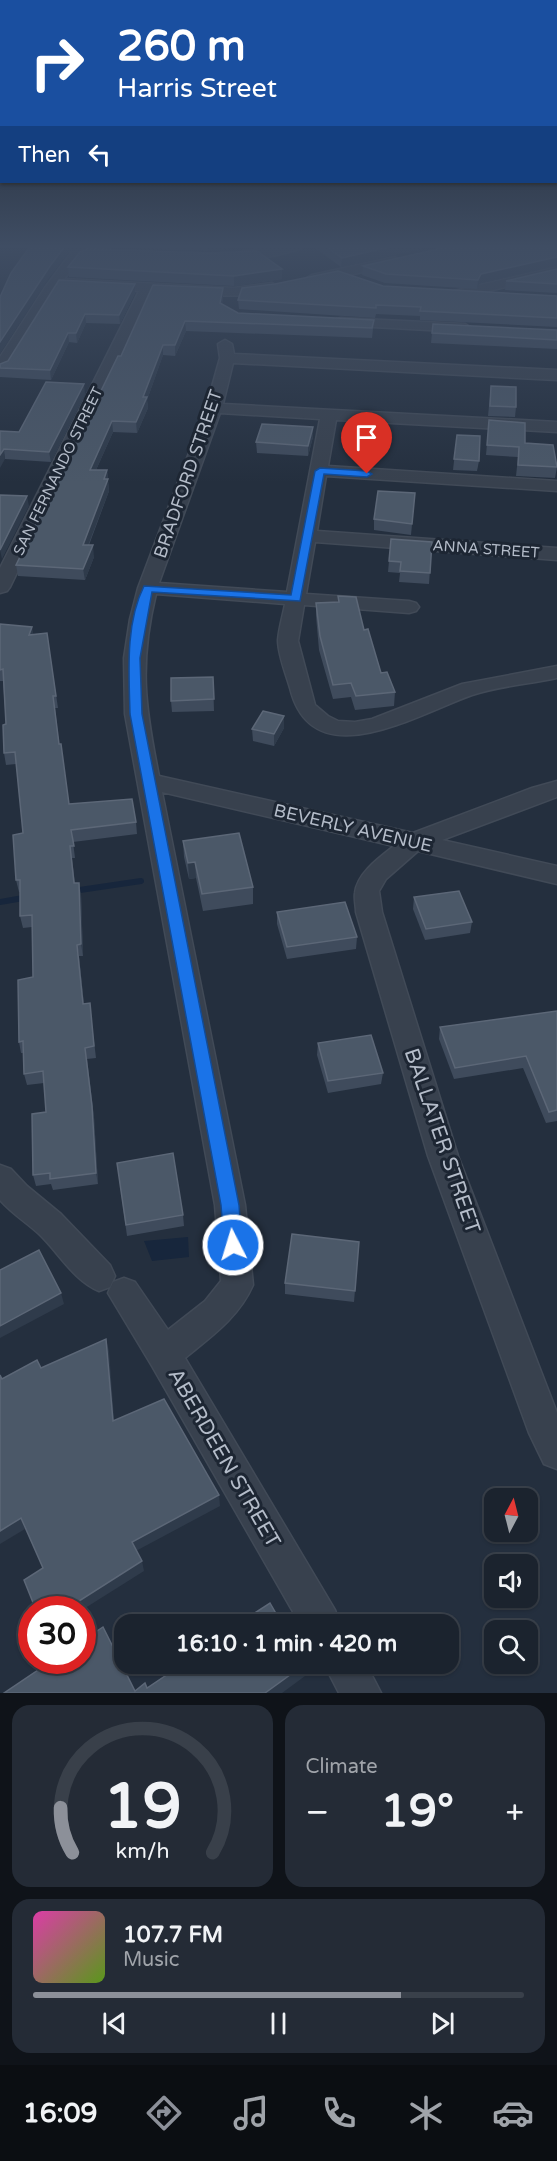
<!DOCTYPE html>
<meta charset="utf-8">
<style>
:root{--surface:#1b232e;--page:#242b36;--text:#f1f3f6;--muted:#a0a4aa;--line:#39404a;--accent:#8c9099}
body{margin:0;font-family:"Varela Round",sans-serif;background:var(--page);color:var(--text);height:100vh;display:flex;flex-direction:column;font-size:22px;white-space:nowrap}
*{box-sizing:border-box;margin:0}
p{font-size:20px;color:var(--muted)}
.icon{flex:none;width:33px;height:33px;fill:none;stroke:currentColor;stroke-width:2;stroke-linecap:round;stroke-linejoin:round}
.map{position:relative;height:1693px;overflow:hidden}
.sheet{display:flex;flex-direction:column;gap:12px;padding:12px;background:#0f1319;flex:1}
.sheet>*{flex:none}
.hud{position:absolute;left:0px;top:0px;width:558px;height:183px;box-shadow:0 2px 4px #0004,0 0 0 2px var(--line);background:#1a4fa0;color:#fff;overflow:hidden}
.needle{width:39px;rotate:7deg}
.fabs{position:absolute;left:484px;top:1488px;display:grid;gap:12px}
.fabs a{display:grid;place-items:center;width:54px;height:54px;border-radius:12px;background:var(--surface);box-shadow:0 2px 4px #0004,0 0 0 2px var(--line);font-size:30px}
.speed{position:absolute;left:18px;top:1596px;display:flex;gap:12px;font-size:30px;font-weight:700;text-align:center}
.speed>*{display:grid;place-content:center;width:78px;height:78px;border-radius:50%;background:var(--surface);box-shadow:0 2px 4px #0004,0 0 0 2px var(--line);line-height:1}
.speed .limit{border:9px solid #d22;background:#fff;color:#111}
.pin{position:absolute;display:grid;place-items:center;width:51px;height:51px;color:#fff;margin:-62px -26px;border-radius:50% 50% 50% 0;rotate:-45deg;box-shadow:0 0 6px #0007}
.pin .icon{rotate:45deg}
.me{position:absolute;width:66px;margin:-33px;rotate:355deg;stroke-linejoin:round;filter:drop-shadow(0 0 4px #0008)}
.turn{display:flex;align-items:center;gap:21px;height:126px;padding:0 18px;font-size:27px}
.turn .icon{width:78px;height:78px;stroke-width:2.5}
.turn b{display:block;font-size:42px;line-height:51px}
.then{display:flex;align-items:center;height:57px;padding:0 18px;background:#0003;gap:12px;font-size:22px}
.big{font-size:45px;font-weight:700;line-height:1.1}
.sheet .widget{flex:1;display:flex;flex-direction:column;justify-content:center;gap:9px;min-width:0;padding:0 21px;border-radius:18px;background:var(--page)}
.sheet .dial{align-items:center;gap:0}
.dial svg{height:156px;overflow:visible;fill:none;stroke:var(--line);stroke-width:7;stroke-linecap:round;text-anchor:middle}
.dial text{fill:var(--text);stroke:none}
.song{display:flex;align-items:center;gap:18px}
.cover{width:72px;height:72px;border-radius:9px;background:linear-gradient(135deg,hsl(320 70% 55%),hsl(90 70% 35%))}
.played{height:6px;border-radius:3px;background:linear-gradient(90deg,var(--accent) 75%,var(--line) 75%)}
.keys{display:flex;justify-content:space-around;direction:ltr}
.heat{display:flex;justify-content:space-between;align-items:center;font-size:33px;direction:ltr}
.sheet .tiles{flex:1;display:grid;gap:12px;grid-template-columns:1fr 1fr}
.widget:last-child{grid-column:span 2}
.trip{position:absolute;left:114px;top:1614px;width:345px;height:60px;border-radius:18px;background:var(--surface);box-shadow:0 2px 4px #0004,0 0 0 2px var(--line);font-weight:700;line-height:60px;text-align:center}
.menu{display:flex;height:96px;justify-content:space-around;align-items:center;background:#0b0e12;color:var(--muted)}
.menu .icon{width:42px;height:42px}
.menu .active{color:var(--accent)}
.menu b{font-size:27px;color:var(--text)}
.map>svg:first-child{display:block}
.water{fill:#17263c}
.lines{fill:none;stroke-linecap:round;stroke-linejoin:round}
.stream{stroke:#17263c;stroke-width:6}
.minor-casing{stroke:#414a57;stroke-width:3}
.minor{fill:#38414e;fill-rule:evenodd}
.wall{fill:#3f4b5c}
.shaded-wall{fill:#2f3b4b}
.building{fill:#4b5868;stroke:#5c6777;stroke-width:1.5}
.route{fill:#1a73e8;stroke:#114b97;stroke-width:1.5}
.labels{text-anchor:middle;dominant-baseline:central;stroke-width:6;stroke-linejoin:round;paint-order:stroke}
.far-street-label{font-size:15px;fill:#b4bcc9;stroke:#1d2633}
.street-label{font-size:18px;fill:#b4bcc9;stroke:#1d2633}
.near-street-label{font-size:21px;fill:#b4bcc9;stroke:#1d2633}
</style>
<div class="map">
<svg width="557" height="1693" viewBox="0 0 557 1693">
<rect width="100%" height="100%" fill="#242f3e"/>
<polygon class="water" points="188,1237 189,1257 152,1261 144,1241"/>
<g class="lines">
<g class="stream">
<polyline points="73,891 141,881"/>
<polyline points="0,902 29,897"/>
</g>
<g class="minor-casing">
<g id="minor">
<path d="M 280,245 L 307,245 C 297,253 232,266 223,257 C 228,252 269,248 280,245 Z"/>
<path d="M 86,248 L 110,249 L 116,253 L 110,257 L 83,257 L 64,279 L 234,288 L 272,283 L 279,287 C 263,302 176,293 152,292 L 10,587 L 7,591 L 0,593 L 0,568 L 139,291 L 58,287 L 7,369 L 0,373 L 0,357 L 44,289 L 67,258 L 73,251 Z"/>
<polygon points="395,257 401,261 400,264 312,283 305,279 312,275"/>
<polygon points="557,267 557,275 459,298 452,294 454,291"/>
<polygon points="341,318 465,324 472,328 465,332 336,325 334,322 336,319"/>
<path d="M 225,340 L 232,344 L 234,354 L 557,370 L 557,380 L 233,363 L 223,404 L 557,422 L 557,432 L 336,420 L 328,466 L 557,481 L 557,491 L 326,476 L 317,531 L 557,548 L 557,560 L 315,542 L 306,594 L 409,601 L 416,603 L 419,607 L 416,611 L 409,613 L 304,605 L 298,641 L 315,705 L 328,716 L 338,721 L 355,722 L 372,719 L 462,684 L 557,666 L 557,678 C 529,684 499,686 472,695 C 418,714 312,779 290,688 C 286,674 278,655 278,640 C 279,628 283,615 285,604 L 156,594 C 139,664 145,707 159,776 L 413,833 L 532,788 L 557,781 L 557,797 L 442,840 L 557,866 L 557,884 L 418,851 L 386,879 L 379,891 L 382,912 L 458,1156 L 557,1413 L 557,1469 L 544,1464 L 529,1433 L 428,1156 L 356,912 C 356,906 354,899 355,893 C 357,873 380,857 394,846 L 162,792 L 245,1205 L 253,1285 C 239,1317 212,1336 185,1358 L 335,1610 L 340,1624 L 300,1624 L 152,1366 L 108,1293 L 113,1282 L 124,1278 L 135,1282 L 168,1330 L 205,1301 L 221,1281 L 215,1205 L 125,714 L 124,658 L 130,619 L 138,588 L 206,408 L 220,358 L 218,344 ZM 220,413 L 320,419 L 287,592 L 159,583 Z"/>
<path d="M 0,1165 L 11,1169 L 27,1186 L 61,1214 L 110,1265 L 115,1276 L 110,1287 L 99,1291 C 74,1281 58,1252 39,1234 C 26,1222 11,1213 0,1200 Z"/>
<polygon points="324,1664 366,1664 381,1693 339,1693"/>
</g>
</g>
<use href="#minor" class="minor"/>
</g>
<g class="wall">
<polygon points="31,245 255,245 208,251 86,246 68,253 51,275"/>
<polygon points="311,245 436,245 341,267"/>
<polygon points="557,245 557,266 480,283 477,289 385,283 362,275 363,266"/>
<polygon points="211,253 282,279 234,286 69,277 68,267"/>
<polygon points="557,269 557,293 505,290 506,281"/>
<polygon points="59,280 135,293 120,324 86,323 77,343 69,342 51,380 0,377 0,364 8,361"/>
<polygon points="383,286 557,296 557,327 420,320 420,316 376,314 375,318 239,309 238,300"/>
<polygon points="223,298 222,304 238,313 374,320 372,338 186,331 175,356 163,355 147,400 148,408 137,433 113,432 96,470 107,470 109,491 89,545 94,557 85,580 18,576 16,565 121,356"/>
<polygon points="433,324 557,330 557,349 431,343"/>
<polygon points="491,386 516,407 515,417 488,416"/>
<polygon points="85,394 51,462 5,459 0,431 19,432"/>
<polygon points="489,420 557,467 555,478 516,476 518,457 486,455"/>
<polygon points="457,435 479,461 477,471 453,470"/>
<polygon points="313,437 308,456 257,453 256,442"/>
<polygon points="415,493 411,535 374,530 374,519"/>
<polygon points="432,542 429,584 399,582 400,573 388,572 389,561"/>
<polygon points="338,596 364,630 381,673 395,692 394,706 355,710 351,697 333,699 319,650 316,616 316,603 338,602"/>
<polygon points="0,624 34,634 47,633 58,708 55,708 59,744 69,804 136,822 137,834 73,842 75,858 72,858 75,883 81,894 83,956 79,956 84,1004 91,1015 96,1058 87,1059 94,1117 98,1184 53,1190 51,1184 36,1186 33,1175 46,1112 44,1083 27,1085 24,1074 23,1053 21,1053 19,1042 33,977 32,927 23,928 20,916 20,892 19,892 16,880 23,833 16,764 6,765 4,753 6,724 3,681 0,681"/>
<polygon points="213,677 214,711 172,712 171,701"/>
<polygon points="284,728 274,746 253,741 252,729"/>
<polygon points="183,841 253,887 253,904 203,911 196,878 189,879 184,857"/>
<polygon points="414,897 472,922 470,933 425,940 413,909"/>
<polygon points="277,912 357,937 356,949 287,959 277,924"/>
<polygon points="557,1011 557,1121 546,1123 523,1068 454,1079 439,1039 440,1027"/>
<polygon points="318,1043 383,1073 381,1084 328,1093 317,1055"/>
<polygon points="117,1163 183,1215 184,1226 127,1236"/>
<polygon points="359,1242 354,1302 285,1294 285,1283"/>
</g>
<g class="shaded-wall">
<polygon points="66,245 86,246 68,253 51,275 0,354 0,342 50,266"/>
<polygon points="208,245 255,245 208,251"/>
<polygon points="398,245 436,245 341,267 342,258"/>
<polygon points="557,257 557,266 480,283 477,289 478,280 481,274"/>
<polygon points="282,269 282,279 234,286 234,276"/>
<polygon points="135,284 135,293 120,324 119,315"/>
<polygon points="223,288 223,298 220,313 220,303"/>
<polygon points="85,314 86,323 77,343 76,333"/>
<polygon points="185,321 186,331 175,356 175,345"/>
<polygon points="68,333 69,342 51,380 50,370"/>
<polygon points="163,345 163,355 147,400 148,408 137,433 136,422 143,397"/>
<polygon points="84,384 85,394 51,462 49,452"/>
<polygon points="112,421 113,432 91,481 90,470"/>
<polygon points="313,427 313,437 308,456 308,446"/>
<polygon points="4,449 5,459 0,468 0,455"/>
<polygon points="107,470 109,491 84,556 83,545"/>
<polygon points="27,496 29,506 2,559 0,550"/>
<polygon points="93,545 94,557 85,580 83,569"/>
<polygon points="32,627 34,638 29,635"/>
<polygon points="284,716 284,728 274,746 274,734"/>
<polygon points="195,862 196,878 189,879 188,863"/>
<polygon points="79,883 81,894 83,956 81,944"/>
<polygon points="77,945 79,956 85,1015 83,1004"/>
<polygon points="85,1048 94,1117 98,1184 96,1173"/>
<polygon points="61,1293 64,1304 0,1338 0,1326"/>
<polygon points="106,1339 109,1351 115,1432 113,1421"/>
<polygon points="219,1495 220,1506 134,1552 132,1542"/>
<polygon points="21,1518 25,1529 0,1544 0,1531"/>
<polygon points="142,1561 144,1571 82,1610 65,1610"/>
<polygon points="305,1664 305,1676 282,1693 265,1693"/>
</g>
<g class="building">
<polygon points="31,245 66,245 50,266 0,342 0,297 11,273"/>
<polygon points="324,245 398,245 342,258"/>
<polygon points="456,245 557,245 557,257 481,274 478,280 386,274 363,266"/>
<polygon points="88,249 211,253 257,251 282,269 234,276 68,267 80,252"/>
<polygon points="557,269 557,284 506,281"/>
<polygon points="338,271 383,286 557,296 557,318 420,311 421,307 376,305 376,308 238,300 242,288 275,284"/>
<polygon points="59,280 135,284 119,315 85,314 76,333 68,333 50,370 0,368 0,364 8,361"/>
<polygon points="153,285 223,288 220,303 238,313 374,320 372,328 185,321 175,345 163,345 143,397 147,397 136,422 112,421 90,470 107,470 104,479 108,479 83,545 93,545 83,569 16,565 118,356 121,356"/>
<polygon points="433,324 557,330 557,340 432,333"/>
<polygon points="46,382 84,384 49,452 4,449 0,455 0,431 19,432"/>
<polygon points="491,386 516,387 516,407 490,406"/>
<polygon points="489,420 525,423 525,443 553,445 557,467 518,465 519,447 487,445"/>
<polygon points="262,424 313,427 308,446 256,442"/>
<polygon points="457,435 480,436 479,461 454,459"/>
<polygon points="378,491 415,493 412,524 374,519"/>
<polygon points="0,495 27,496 0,550"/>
<polygon points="391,539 432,542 430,573 400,571 401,562 389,561"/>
<polygon points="338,596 356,597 364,630 368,629 381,673 387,672 395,692 356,696 351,683 333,685 320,636 316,603 339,602"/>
<polygon points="0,624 32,627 29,635 47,633 56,696 53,696 59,744 61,744 69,804 132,799 136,822 71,830 74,846 70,846 74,883 79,883 81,944 77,945 83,1004 90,1003 94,1046 85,1048 92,1106 96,1173 50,1179 50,1173 33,1175 32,1114 46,1112 43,1071 24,1074 23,1041 19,1042 18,980 33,977 32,915 20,916 20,880 16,880 13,835 23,833 15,752 4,753 3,725 6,724 3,669 0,670"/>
<polygon points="213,677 214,699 171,701 171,678"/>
<polygon points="263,711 284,716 274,734 252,729"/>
<polygon points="239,833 253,887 202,894 195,862 188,863 183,841"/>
<polygon points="459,891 472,922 426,929 414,897"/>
<polygon points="345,902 357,937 287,947 277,912"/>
<polygon points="557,1011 557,1110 549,1112 526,1056 455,1068 440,1027"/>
<polygon points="371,1035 383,1073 328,1081 318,1043"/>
<polygon points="173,1153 183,1215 126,1225 117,1163"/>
<polygon points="292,1234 359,1242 355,1291 285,1283"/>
<polygon points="39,1250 61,1293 0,1326 0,1270"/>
<polygon points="106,1339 113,1421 164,1399 219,1495 132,1542 142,1561 65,1610 36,1610 24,1580 43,1568 21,1518 0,1531 0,1375 2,1379 37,1360 41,1368"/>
<polygon points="270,1603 282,1624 238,1624"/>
<polygon points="103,1627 135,1691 145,1683 147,1688 183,1664 305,1664 265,1693 4,1693 53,1660 82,1660 82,1641"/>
</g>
<linearGradient id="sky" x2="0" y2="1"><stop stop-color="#141a22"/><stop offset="0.51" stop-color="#3f4d63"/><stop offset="1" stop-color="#3f4d63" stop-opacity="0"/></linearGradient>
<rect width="557" height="483" fill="url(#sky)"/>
<path class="route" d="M 320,468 L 367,471 L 372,474 L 367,477 L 324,474 L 300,601 L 152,592 L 140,658 L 142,714 L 239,1205 L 242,1245 L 240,1251 L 233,1253 L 227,1251 L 224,1245 L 221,1205 L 130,714 C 129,673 125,624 144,586 L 291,595 L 315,471 Z"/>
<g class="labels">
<g class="far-street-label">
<text transform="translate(58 471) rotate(-64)">SAN FERNANDO STREET</text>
<text transform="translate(486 549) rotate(4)">ANNA STREET</text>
</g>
<g class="street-label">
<text transform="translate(188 474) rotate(-71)">BRADFORD STREET</text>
<text transform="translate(353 828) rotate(13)">BEVERLY AVENUE</text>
</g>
<g class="near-street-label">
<text transform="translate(442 1141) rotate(71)">BALLATER STREET</text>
<text transform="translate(224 1458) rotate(60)">ABERDEEN STREET</text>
</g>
</g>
</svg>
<div class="fabs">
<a><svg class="needle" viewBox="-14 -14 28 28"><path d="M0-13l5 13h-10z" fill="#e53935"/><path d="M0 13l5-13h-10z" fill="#a0a4aa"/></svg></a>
<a><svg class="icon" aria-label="sound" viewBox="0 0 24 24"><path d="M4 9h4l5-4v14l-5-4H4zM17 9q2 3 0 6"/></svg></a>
<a><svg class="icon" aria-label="search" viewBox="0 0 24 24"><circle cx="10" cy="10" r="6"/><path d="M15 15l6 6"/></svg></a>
</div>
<div class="speed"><div class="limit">30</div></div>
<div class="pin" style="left:367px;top:474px;background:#d93025"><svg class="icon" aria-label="arrive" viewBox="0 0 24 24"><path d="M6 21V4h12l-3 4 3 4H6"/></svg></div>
<svg class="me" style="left:233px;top:1245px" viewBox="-20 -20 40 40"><circle r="17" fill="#1a73e8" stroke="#fff" stroke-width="3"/><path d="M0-11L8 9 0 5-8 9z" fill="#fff"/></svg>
<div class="trip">16:10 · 1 min · 420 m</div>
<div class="hud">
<div class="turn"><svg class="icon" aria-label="right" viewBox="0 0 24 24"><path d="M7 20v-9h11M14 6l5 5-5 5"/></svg><div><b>260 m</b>Harris Street</div></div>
<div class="then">Then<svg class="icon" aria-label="left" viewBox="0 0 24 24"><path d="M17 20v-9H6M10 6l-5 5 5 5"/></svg></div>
</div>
</div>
<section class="sheet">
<div class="tiles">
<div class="widget dial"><svg viewBox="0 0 100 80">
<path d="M14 69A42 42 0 1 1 86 69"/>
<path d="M14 69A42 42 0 0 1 8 46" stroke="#8c9099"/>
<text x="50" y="56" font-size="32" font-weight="700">19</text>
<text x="50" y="72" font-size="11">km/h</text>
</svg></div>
<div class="widget"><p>Climate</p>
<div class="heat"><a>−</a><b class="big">19°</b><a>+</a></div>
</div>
<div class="widget">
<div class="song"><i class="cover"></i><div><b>107.7 FM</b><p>Music</p></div></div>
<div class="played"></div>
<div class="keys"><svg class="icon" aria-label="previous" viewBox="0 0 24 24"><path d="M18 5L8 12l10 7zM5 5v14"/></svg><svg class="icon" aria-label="pause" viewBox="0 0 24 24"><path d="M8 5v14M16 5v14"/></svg><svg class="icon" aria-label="next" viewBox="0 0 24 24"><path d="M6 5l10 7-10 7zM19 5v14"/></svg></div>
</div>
</div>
</section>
<nav class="menu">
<b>16:09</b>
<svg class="icon active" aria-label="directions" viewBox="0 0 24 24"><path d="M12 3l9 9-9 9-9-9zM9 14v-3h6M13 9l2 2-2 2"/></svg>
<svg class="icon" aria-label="music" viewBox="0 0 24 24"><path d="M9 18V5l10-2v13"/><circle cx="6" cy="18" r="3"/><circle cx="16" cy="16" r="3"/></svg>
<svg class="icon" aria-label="phone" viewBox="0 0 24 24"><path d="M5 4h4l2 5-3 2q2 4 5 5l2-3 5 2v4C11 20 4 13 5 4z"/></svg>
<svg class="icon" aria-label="climate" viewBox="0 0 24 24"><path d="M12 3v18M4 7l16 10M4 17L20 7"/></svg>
<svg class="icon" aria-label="car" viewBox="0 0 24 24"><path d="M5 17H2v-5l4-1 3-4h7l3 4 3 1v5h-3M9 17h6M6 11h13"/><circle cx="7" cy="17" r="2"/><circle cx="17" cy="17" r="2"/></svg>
</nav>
